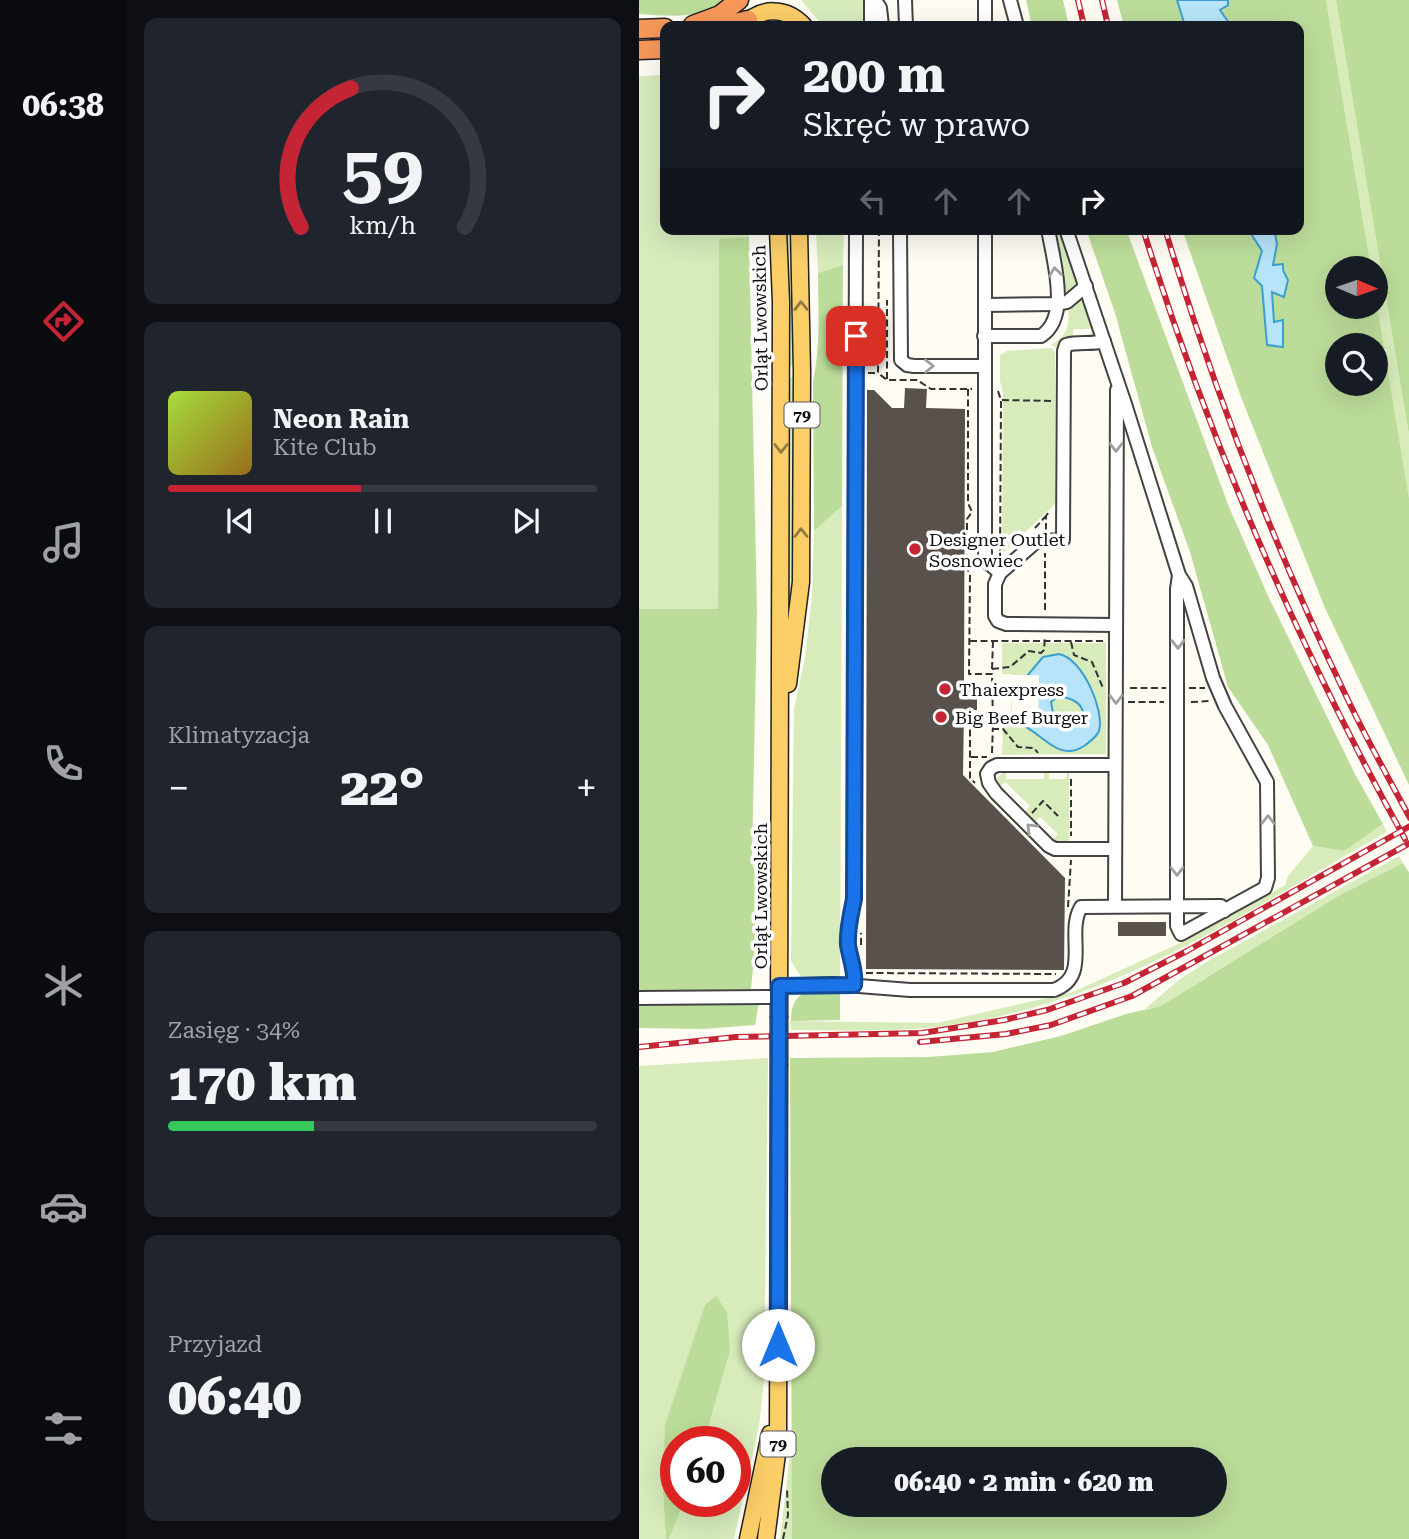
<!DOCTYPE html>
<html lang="pl">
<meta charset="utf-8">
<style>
:root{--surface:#171b24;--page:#20242c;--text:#f1f3f6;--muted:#9ea1a6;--line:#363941;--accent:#c52435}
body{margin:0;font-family:"Roboto Serif",serif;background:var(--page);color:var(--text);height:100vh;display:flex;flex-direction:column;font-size:26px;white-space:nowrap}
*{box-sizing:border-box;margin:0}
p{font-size:23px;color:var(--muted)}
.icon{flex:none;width:38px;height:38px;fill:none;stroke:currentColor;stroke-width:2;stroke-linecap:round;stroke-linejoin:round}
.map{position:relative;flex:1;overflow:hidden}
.details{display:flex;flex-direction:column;gap:18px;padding:18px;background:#0d0f14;width:513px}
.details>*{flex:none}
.banner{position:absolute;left:21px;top:21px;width:644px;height:214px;border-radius:14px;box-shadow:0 7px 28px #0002;background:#171b24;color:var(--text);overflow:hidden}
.needle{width:46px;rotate:92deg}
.tools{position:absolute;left:686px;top:256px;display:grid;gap:14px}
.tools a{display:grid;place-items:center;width:63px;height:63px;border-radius:50%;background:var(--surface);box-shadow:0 7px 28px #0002;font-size:35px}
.speed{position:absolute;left:21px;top:1426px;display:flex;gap:14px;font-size:35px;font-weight:700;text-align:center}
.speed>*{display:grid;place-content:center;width:91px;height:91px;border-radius:50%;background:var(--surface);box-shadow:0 7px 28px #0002;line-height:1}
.speed .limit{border:10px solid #d22;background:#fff;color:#111}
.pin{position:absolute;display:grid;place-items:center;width:60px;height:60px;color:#fff;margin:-30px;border-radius:14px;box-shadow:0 4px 10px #0006}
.me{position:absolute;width:77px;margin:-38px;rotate:0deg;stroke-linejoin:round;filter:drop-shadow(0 0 5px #0008)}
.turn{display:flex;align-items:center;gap:24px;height:147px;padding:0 28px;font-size:32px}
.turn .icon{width:91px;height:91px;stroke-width:2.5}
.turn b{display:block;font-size:49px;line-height:60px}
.lanes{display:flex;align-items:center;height:66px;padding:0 28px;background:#0003;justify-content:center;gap:35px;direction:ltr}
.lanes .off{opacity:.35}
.big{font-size:52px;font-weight:800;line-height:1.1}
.details .tile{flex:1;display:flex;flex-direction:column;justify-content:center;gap:10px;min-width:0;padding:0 24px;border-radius:14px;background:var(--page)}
.details .dial{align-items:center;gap:0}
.dial svg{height:182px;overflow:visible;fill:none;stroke:var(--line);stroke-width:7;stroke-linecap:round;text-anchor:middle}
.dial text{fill:var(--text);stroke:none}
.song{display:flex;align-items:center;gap:21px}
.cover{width:84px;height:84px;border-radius:10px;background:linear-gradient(135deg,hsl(80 70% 55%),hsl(40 70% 35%))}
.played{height:7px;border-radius:4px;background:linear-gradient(90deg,var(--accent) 45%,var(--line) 45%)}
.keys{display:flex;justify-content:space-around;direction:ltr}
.heat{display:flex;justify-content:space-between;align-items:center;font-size:38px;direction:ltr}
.charge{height:10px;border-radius:5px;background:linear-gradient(90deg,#34c759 34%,var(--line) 0)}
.trip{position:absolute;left:182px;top:1447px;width:406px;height:70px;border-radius:35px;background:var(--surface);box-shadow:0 7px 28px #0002;font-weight:800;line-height:70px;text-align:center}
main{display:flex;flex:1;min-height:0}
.dock{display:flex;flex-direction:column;width:126px;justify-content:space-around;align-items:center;background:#090b0e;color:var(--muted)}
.dock .icon{width:49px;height:49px}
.dock .active{color:var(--accent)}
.dock b{font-size:32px;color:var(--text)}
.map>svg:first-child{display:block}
.green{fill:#d7ebbb}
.forest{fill:#bcdd9a;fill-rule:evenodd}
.water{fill:#b7e4f8;stroke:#3c9fd1;stroke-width:2;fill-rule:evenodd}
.pier{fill:#fffcf4}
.building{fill:#59514c}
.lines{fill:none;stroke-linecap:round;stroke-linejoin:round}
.minor-casing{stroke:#434343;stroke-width:16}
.major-casing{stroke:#212121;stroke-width:19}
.highway-casing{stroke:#212121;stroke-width:21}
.path{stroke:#323232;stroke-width:2;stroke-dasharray:7 3.5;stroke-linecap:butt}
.minor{stroke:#fff;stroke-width:12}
.major{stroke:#fbce68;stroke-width:16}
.highway{stroke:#f7985a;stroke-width:18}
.rail-casing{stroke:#c52435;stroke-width:6}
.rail{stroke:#fff;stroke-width:3.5;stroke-dasharray:10;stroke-linecap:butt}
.major-bridge-casing{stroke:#212121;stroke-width:19;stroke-linecap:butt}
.major-bridge{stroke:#fbce68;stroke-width:16}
.oneway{stroke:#9f9f9f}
.oneway2{stroke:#917840}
.route-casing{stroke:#114b97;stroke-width:18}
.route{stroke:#1a73e8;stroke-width:12}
.poi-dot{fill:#c52435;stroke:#fff;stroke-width:2.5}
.labels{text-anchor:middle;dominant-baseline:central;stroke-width:7;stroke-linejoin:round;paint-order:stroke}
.shield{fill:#fff;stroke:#585858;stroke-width:2}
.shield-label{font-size:16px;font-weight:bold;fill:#101010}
.street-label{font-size:18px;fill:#101010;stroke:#fff}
.poi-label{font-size:18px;fill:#101010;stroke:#fff;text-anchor:start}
</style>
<main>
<nav class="dock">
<b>06:38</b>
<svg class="icon active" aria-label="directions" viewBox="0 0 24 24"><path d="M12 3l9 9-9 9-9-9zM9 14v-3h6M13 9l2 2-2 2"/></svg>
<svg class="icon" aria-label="music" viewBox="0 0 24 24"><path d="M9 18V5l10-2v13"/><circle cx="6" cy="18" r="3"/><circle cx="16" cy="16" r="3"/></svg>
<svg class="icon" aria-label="phone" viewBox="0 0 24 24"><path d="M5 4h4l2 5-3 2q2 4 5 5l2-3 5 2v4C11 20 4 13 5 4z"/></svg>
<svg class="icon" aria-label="climate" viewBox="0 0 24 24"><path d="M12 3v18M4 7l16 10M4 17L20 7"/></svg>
<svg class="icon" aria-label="car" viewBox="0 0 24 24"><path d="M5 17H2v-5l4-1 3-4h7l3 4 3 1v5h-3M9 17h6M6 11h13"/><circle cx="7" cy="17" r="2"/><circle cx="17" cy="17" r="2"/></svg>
<svg class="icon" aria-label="filters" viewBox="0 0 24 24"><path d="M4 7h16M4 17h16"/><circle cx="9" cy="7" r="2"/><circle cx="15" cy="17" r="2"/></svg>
</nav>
<section class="details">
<div class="tile dial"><svg viewBox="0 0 100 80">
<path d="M14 69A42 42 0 1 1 86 69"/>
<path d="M14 69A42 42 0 0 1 36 8" stroke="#c52435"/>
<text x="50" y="56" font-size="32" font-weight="700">59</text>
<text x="50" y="72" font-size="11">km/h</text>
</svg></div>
<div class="tile">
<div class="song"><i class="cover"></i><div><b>Neon Rain</b><p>Kite Club</p></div></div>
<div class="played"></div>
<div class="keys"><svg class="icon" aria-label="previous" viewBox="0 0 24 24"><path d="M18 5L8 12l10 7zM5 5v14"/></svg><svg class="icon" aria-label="pause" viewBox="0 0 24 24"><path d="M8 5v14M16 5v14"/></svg><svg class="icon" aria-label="next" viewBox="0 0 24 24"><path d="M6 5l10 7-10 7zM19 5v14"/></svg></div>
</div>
<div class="tile"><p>Klimatyzacja</p>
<div class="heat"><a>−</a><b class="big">22°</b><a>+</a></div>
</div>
<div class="tile"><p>Zasięg · 34%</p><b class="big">170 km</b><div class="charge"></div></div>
<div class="tile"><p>Przyjazd</p><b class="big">06:40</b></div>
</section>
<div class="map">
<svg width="771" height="1539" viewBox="0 0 771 1539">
<rect width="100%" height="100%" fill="#fffcf4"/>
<g class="green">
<polygon points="162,0 224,0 228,26 184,26"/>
<polygon points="687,0 697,0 770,435 770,498 737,299 737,268 732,268"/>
<polygon points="26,75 26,229 109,229 110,237 80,240 79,609 0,609 0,76"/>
<polygon points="146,229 153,229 155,366 148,365"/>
<polygon points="177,229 205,229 204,265 179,273"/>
<polygon points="416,229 421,229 438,280 435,289 428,295"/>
<path d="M 443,296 L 456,334 L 452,338 L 452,329 L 434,329 L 434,338 L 424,340 L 419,349 L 412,345 C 429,336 431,324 429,306 Z"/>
<polygon points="413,348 416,352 416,504 363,554 364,394 361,381 361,355 368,351"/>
<polygon points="148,377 156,377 155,566 148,645"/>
<polygon points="203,506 201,977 163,978 152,961 155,709 166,658 173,597 175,531"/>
<polygon points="363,643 467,643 467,754 363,755 364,725 372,725 373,674 363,674"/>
<polygon points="367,770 367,779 405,779 405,770 410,770 410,779 427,779 428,770 430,771 430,843 417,844 412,841 419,834 401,817 395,823 385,813 391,806 366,782 360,788 358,778"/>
<path d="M 744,824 L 748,832 C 611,909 485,997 326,1023 C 269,1033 209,1030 152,1030 L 151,1021 L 298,1023 L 434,992 L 550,939 L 646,885 L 649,876 L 674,846 L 705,851 Z"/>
<polygon points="760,856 764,863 699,896 522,1006 506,1009 541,979 571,960"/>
<polygon points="129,1058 125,1380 120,1426 95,1539 30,1539 45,1502 96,1502 96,1442 65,1442 91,1351 66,1305 24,1492 27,1539 0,1539 0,1066"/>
<polygon points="153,1440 153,1539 141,1539"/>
</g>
<g class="forest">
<path d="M 0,0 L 87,0 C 58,20 34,16 0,14 Z"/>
<polygon points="387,0 424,0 430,26 393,26"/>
<path d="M 478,0 L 687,0 L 732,268 L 698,268 L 698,306 L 737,306 L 737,299 L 770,498 L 770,785 L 686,608 L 602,397 L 543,229 L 660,229 L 660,26 L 485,26 ZM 698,345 L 737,345 L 737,383 L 698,383 Z"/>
<polygon points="697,0 770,0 770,435"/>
<polygon points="447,229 487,229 590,507 630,598 716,774 744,824 705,851 674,846 629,745 589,687 551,552 513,447 476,313"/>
<polygon points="110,237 118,609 113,861 121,896 112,989 0,991 0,609 79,609 80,239"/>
<path d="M 204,265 L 203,506 L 175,531 L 174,381 C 182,345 179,309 179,273 Z"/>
<path d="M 764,863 L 771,874 L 770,1539 L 153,1539 L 151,1058 L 289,1057 L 354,1052 L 422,1036 L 487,1014 L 522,1006 L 699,896 ZM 194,1460 L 576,1460 L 576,1505 L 194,1505 Z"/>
<path d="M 201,989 L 201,1020 L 152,1021 C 152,987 174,991 201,989 Z"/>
<polygon points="120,1002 116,1025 64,1029 0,1028 0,1006"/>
<polygon points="77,1296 88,1312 91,1351 65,1442 37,1442 37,1502 45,1502 30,1539 27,1539 24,1492 26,1425 66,1305"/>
</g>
<g class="water">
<polygon points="538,0 589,0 589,5 581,10 592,26 546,26"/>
<polygon points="609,229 642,229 636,234 638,244 634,265 644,264 644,270 649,280 645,297 633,292 635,322 644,320 644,347 628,345 623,286 615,278 623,251"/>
<path d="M 420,654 C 443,658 466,710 460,731 C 457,738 450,742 445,746 C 418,764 401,729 378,723 L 388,676 L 404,657 ZM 424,697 C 440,700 450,710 440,726 L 416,723 L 412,702 L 417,698 Z"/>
</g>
<polygon class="pier" points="373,675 400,675 399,725 375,724 373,721"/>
<g class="building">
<polygon points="266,388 288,389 287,408 326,409 325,689 338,689 338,710 325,710 324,775 426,878 425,970 227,969 228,390 235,390 253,408 265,408"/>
<rect x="479" y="922" width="48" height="14"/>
</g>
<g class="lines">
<g class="minor-casing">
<g id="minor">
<polyline points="232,0 232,26"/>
<polyline points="236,0 241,8 243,26"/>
<polyline points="266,0 267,26"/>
<polyline points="371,0 378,26"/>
<polyline points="346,26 346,0"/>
<polyline points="261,229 262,360 268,365 275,366 345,366"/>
<polyline points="346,229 346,556 347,561 361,573"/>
<polyline points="427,229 486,404 540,575 547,586 574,678 586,706 628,782 629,878 626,888 542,934 538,926 538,589 540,575"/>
<polyline points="346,305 419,304 428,302 447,286"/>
<path d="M 345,336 L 402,336 C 432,317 414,259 409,229"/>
<path d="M 465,341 C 452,345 439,341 427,345 L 425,351 L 424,540 L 398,541 L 361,573 L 356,584 L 356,616 L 359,621 L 367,624 L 477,625"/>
<polyline points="476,849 416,849 410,846 357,793 350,783 348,774 352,768 358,765 476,765"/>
<polyline points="476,905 478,390"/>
<path d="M 215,985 C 217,972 211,958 209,945 C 208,929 212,914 215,899 L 217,229"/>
<path d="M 140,986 L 194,984 L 271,990 L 415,990 C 453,976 426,934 442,907 L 582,906 L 585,911"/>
<polyline points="0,998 140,997"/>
</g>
</g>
<g class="major-casing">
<g id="major">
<path d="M 105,26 C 121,6 148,7 165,26"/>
<polyline points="139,229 142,302 140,1016"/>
<polyline points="149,684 162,582 163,371 160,229"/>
<polyline points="109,1539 131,1434"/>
<polyline points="127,1539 139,1446 140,1065"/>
</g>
</g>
<g class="highway-casing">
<g id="highway">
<polyline points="54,25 81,15 100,0"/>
<polyline points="85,26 109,20"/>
<polyline points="0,29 26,28"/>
<polyline points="0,50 26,49"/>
</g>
</g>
<g class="path">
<polyline points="240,229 239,373 248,380 278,380 292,389 333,389"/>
<polyline points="229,373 239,373"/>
<polyline points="248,379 248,300"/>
<polyline points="329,389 329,503 333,512 328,519 328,568 331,575 330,674 353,674 354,722 331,723 331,778 336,783"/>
<polyline points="359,391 362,400 361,557"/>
<polyline points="363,400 414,401"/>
<polyline points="396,528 407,516"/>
<polyline points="407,530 407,516 410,512"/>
<polyline points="406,610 406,553"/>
<polyline points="331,641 466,641"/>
<polyline points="432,642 435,655 453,662 464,688"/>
<polyline points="353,669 371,667 390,651 402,653 405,650 406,637"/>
<polyline points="353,669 354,641"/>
<polyline points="491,688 527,688"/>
<polyline points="550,688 566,688"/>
<polyline points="489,702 525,702"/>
<polyline points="552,702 571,701"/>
<polyline points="353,729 364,729 379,747 395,748 399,753"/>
<polyline points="353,753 354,723"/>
<polyline points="332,757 348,757"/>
<polyline points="432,779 432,836"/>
<polyline points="393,813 404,801 419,816"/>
<polyline points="429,907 432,860"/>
<polyline points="222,945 222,933"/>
<polyline points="227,973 417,974"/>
<polyline points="144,1539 149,1515 148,1488"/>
</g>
<use href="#minor" class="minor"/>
<use href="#major" class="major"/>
<use href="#highway" class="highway"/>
<g class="rail-casing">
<g id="rail">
<polyline points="439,0 445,26"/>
<polyline points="463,0 469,26"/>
<path d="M 504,229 C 570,440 659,646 766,839"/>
<path d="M 526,229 C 574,388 637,551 709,700 C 728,740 750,779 771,818"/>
<polyline points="281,1042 367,1034 412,1025 493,996 771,843"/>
<polyline points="0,1047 97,1037 283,1033 365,1020 408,1010 485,983 548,951 771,826"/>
</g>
</g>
<use href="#rail" class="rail"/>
<g class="major-bridge-casing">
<polyline id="major-bridge" points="140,1065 140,1016"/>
</g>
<use href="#major-bridge" class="major-bridge"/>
</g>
<defs><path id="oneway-chevron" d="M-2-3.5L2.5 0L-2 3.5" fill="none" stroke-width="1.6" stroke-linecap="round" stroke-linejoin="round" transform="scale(1.75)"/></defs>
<g class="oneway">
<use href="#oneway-chevron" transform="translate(416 272) rotate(-98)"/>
<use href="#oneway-chevron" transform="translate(290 366)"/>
<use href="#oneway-chevron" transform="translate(477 447) rotate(90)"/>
<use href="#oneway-chevron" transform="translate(539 644) rotate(89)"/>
<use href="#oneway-chevron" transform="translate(477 699) rotate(90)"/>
<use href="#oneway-chevron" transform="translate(629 820) rotate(-90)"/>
<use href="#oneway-chevron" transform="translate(392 828) rotate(-135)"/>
<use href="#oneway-chevron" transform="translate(538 871) rotate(90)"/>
</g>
<g class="oneway2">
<use href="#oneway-chevron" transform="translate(162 306) rotate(-91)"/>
<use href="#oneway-chevron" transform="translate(142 448) rotate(90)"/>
<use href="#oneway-chevron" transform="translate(162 533) rotate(-90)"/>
</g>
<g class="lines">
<g class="route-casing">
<path id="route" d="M 139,1345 L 140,986 L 215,985 C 217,972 211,958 209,945 C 208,929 212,914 215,899 L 217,336"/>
</g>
<use href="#route" class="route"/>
</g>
<g class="poi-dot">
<circle cx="276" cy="549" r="7"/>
<circle cx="306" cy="689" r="7"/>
<circle cx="302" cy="717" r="7"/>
</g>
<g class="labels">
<g class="shield">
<rect x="145.5" y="402.5" width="35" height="25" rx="5"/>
<rect x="121.5" y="1431.5" width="35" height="25" rx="5"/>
</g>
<g class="shield-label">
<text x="163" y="415">79</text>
<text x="139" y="1444">79</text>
</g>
<g class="street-label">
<text transform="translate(121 318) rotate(-91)">Orląt Lwowskich</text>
<text transform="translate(121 896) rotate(-90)">Orląt Lwowskich</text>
</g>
<g class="poi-label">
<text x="290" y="539">Designer Outlet<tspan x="290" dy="21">Sosnowiec</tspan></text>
<text x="320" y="689">Thaiexpress</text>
<text x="316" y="717">Big Beef Burger</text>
</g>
</g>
</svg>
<div class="tools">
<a><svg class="needle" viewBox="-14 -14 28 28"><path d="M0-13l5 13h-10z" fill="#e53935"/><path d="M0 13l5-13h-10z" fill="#9ea1a6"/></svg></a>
<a><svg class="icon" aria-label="search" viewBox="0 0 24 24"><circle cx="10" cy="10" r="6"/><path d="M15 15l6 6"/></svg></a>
</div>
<div class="speed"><div class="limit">60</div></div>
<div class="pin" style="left:217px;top:336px;background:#d93025"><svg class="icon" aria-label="arrive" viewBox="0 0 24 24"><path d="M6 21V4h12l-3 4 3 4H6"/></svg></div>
<svg class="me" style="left:139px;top:1345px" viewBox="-20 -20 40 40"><circle r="19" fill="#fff"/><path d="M0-13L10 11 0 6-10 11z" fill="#1a73e8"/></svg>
<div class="trip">06:40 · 2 min · 620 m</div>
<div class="banner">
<div class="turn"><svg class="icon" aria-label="right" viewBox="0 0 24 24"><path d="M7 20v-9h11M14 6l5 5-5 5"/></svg><div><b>200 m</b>Skręć w prawo</div></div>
<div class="lanes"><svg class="icon off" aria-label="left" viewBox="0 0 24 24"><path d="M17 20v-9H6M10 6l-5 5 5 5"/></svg><svg class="icon off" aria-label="ahead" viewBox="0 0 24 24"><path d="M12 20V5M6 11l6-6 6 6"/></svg><svg class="icon off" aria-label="ahead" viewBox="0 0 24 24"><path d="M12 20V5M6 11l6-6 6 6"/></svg><svg class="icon" aria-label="right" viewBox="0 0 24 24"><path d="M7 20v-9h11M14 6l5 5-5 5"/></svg></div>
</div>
</div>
</main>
